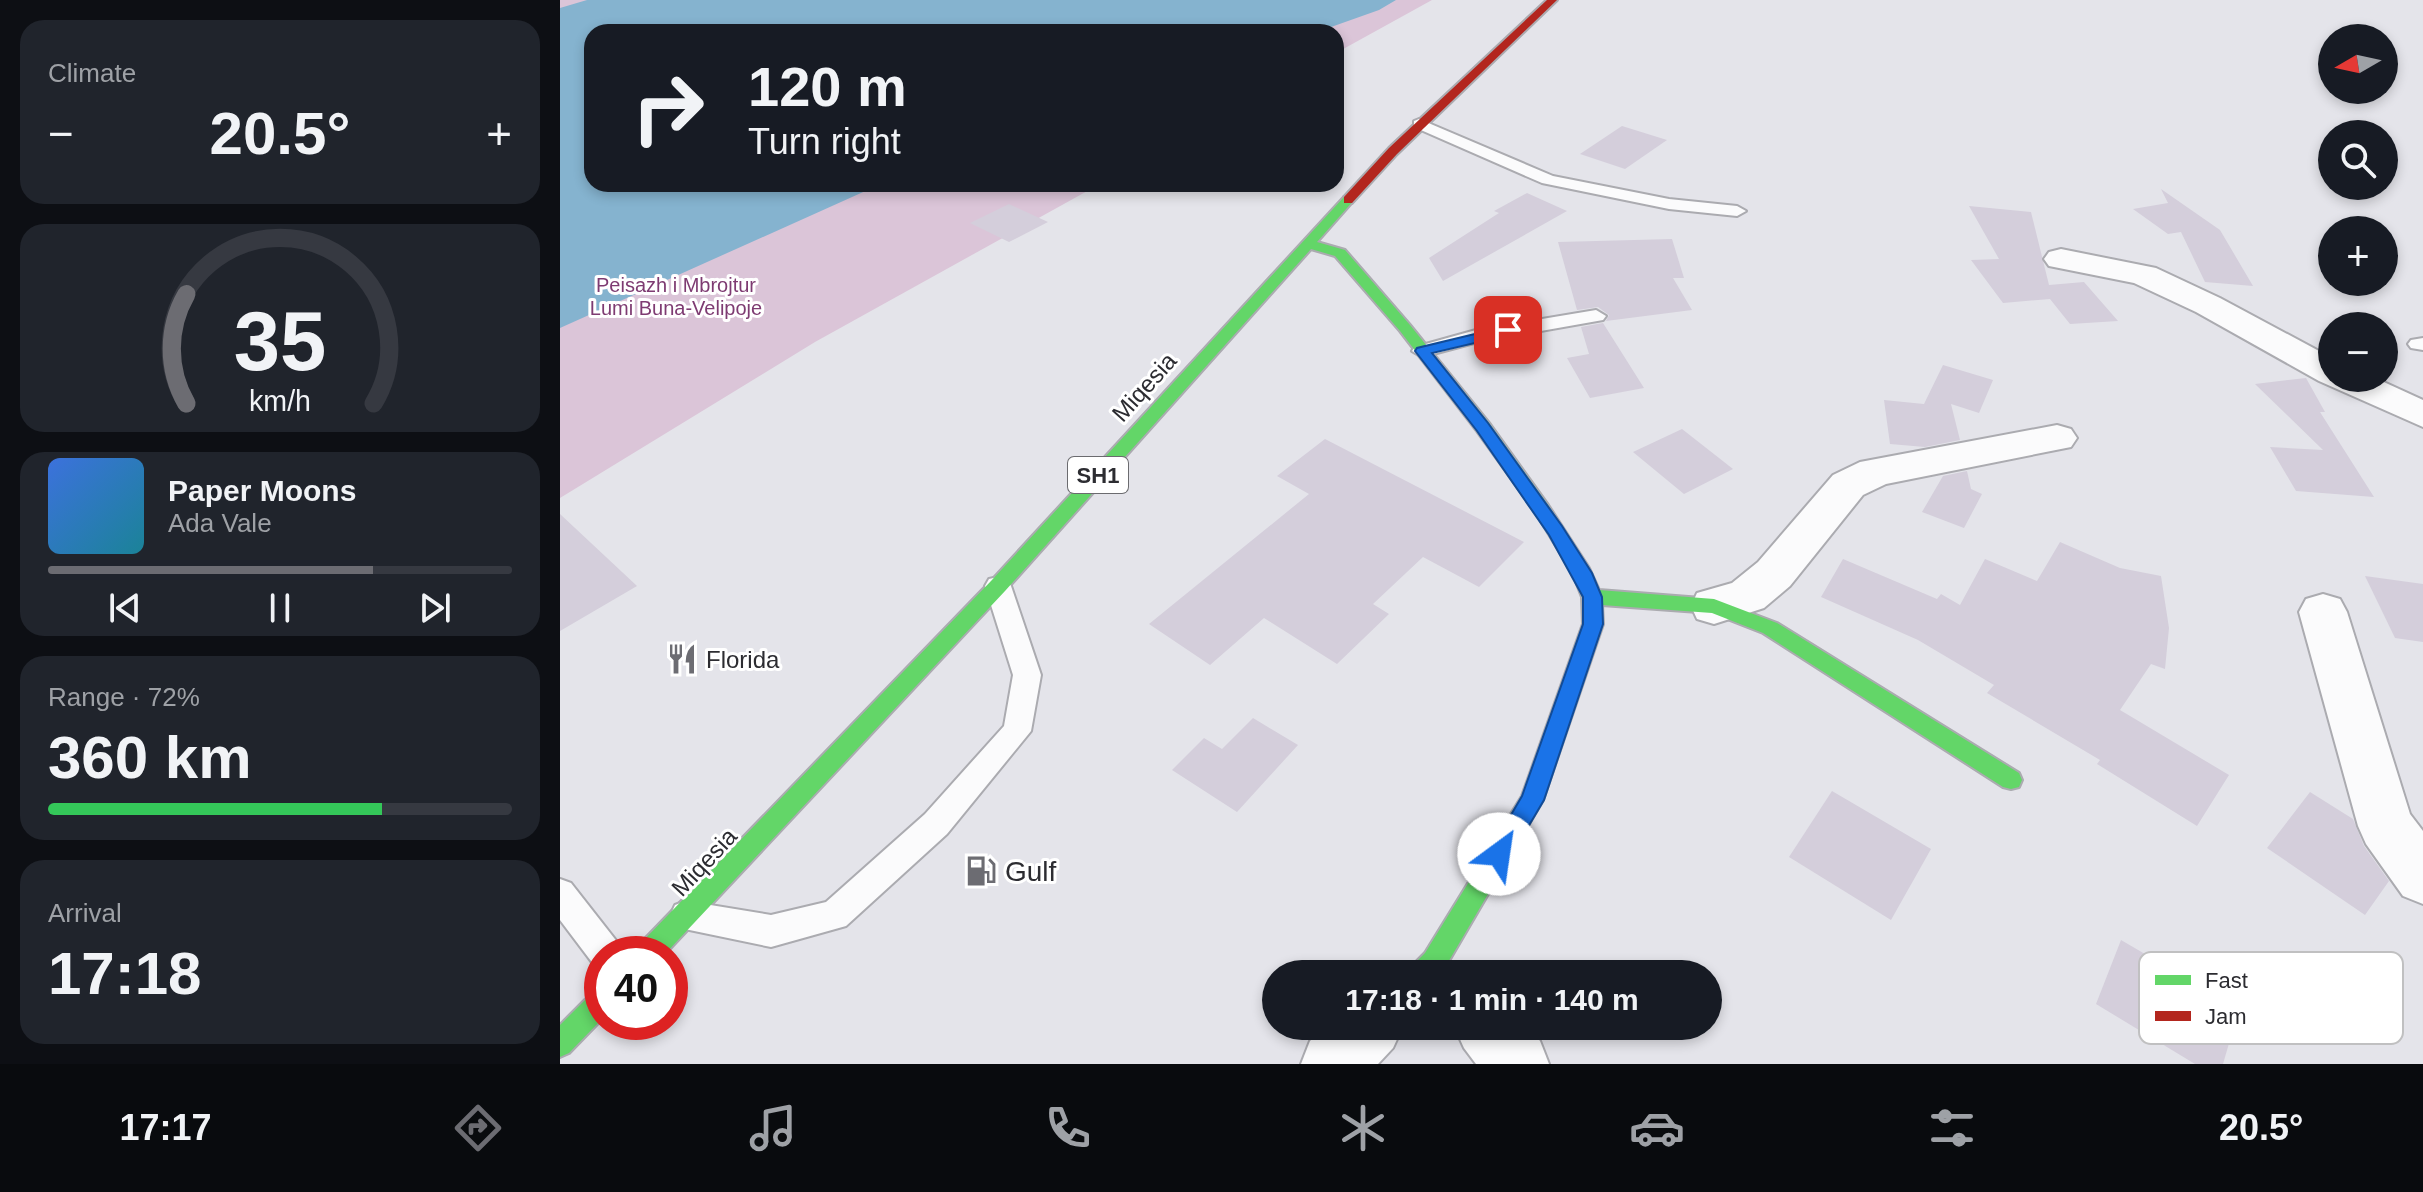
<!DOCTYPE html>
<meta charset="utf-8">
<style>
:root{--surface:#171b24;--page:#20242c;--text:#f1f3f6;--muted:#9ea1a6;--line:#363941;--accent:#6c6c72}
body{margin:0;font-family:Arial,sans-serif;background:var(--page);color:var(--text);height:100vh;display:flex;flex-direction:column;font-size:30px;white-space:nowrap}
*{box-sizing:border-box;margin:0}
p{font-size:26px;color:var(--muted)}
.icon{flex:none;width:44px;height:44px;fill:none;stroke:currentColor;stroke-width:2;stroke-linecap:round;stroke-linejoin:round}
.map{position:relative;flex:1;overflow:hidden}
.drawer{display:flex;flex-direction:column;gap:20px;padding:20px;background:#0d0f14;width:560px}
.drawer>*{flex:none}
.hud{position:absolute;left:24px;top:24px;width:760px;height:168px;border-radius:24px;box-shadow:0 4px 12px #0003;background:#171b24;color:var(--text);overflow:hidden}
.needle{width:52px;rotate:261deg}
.buttons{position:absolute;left:1758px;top:24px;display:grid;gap:16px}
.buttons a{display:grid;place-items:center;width:80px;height:80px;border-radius:50%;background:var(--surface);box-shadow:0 4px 12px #0003;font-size:40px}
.speed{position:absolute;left:24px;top:936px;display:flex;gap:16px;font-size:40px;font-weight:700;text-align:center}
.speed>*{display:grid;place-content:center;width:104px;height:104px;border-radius:50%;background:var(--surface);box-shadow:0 4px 12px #0003;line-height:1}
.speed .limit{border:12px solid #d22;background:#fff;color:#111}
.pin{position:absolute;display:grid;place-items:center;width:68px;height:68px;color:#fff;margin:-34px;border-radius:16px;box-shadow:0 4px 12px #0006}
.me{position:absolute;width:88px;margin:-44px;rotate:31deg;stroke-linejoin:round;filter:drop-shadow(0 0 6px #0008)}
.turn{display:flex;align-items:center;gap:28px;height:168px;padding:0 32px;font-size:36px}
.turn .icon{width:104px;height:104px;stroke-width:2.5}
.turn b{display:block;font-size:56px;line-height:68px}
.big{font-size:60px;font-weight:800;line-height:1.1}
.drawer .card{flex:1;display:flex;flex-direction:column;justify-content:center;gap:12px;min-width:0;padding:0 28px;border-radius:24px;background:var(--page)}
.drawer .dial{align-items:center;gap:0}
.dial svg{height:208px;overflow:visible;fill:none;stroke:var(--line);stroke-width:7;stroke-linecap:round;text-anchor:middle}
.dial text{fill:var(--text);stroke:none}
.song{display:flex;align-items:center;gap:24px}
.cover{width:96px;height:96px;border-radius:12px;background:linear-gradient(135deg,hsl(220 70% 55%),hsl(190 70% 35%))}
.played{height:8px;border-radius:4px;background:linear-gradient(90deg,var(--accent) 70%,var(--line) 70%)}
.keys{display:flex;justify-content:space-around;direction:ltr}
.heat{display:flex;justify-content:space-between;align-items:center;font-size:44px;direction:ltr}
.charge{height:12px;border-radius:6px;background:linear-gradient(90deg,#34c759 72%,var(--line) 0)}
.trip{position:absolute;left:702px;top:960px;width:460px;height:80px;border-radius:40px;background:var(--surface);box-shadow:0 4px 12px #0003;font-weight:800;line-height:80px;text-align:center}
.tabs{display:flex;height:128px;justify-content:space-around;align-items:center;background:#090b0e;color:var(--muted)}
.tabs .icon{width:56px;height:56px}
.tabs .active{color:var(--accent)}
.tabs b{font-size:36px;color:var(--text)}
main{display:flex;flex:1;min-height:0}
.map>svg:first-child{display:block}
.green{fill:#dbc5d8}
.water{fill:#85b3cf}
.building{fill:#d4cedb}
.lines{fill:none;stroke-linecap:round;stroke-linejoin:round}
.lane-casing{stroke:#ababb0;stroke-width:4}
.street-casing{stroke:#ababb0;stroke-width:4}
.fast-casing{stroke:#ababb0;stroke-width:4}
.jam-casing{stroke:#ababb0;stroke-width:4}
.lane{fill:#fbfbfc;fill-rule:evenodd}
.street{fill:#fbfbfc;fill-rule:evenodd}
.fast{fill:#63d668;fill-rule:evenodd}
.jam{fill:#b3261e;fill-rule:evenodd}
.route{fill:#1a73e8;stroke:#114b97;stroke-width:2}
.labels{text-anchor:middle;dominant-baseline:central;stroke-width:6;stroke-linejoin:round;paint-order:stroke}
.far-park-label{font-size:20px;fill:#7e3b72;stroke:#fff}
.shield{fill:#fff;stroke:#6b6b6f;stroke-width:2}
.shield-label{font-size:22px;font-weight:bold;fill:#2c2c31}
.street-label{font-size:24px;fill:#2c2c31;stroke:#fff}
.poi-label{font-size:24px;fill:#2c2c31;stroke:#fff;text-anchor:start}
.near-poi-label{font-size:28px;fill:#2c2c31;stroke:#fff;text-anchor:start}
.key{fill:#fff;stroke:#c0c0c1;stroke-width:2}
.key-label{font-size:22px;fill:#2c2c31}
</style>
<main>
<section class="drawer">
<div class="card"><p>Climate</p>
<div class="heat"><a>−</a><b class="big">20.5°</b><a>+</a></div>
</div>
<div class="card dial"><svg viewBox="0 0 100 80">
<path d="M14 69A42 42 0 1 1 86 69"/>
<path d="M14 69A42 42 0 0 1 14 27" stroke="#6c6c72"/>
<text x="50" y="56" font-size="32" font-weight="700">35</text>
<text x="50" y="72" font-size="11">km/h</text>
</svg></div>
<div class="card">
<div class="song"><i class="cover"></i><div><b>Paper Moons</b><p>Ada Vale</p></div></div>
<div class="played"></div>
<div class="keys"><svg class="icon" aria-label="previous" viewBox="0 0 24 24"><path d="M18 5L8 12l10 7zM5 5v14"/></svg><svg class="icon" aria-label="pause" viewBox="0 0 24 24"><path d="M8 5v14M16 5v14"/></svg><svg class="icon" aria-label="next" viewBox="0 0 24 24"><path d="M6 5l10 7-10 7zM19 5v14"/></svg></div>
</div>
<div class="card"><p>Range · 72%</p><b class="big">360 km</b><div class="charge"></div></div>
<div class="card"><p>Arrival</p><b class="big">17:18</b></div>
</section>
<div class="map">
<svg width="1863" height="1064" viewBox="0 0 1863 1064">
<rect width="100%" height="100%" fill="#e4e4ea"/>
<polygon class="green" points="0,0 872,0 776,53 776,32 32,32 32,184 540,184 255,342 0,498"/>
<polygon class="water" points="27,0 836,0 819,10 757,32 32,32 32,184 321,184 0,328 0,8"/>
<g class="building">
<polygon points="1062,126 1107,140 1065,169 1020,154"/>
<polygon points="1601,189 1660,230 1693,286 1645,282 1621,232 1608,234 1573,209 1608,203"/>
<polygon points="967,193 1007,211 883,281 869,258 939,213 934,211"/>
<polygon points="449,204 488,222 449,242 410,223"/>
<polygon points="1409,206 1471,212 1489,285 1524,282 1558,321 1510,324 1490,299 1443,303 1411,260 1439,259"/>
<polygon points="1112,239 1124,278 1113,278 1132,310 1046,321 1049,315 1038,307 1017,310 998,242"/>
<polygon points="1043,323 1084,388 1030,398 1007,358 1029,354 1021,327"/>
<polygon points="1383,365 1433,380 1419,413 1391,404 1400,440 1365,447 1330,444 1324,400 1364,404"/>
<polygon points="1746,378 1765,412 1760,412 1814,497 1736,491 1710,447 1763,450 1695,384"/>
<polygon points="1122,429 1173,469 1124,494 1073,452"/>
<polygon points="765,439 964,542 919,587 863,557 813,604 829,614 777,664 704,618 650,665 589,624 749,494 717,476"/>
<polygon points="1407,471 1411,489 1422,494 1404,528 1362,512 1383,476"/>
<polygon points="0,514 77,586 0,631"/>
<polygon points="1500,542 1560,568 1601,576 1609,628 1605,669 1591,664 1560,710 1669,775 1637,826 1537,764 1540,760 1427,693 1434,685 1358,640 1261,597 1283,559 1377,599 1381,594 1400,605 1425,559 1477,581"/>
<polygon points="1805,576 1863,584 1863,642 1835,638"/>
<polygon points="693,718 738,745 677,812 612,770 644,738 662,749"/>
<polygon points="1272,791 1371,849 1331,920 1229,857"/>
<polygon points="1750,792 1793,819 1804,846 1829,881 1805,915 1707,848"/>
<polygon points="1561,940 1679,1009 1663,1064 1635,1064 1536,1004"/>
</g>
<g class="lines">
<g class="lane-casing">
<g id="lane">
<polygon points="859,119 993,176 1109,199 1177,206 1186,211 1177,216 1109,209 982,183 854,127 854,121"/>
<polygon points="1036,310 1046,316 1043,320 918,342 862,357 852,351 855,347 916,330"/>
<polygon points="1863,338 1863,350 1851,348 1848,344 1851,340"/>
<polygon points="438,577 447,579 451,586 481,675 471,731 387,834 286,926 211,947 115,927 110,916 115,905 126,901 211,915 266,902 365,814 444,726 453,675 425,586 429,579"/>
<polygon points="0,879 11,883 58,943 63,954 42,954 42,968 34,965 0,920"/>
</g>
</g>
<g class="street-casing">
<g id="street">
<polygon points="1501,249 1596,268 1660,298 1772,358 1772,378 1815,378 1863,400 1863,427 1759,381 1636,312 1574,283 1489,266 1484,259 1489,252"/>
<polygon points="1497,425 1511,429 1517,438 1511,447 1326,484 1303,495 1230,586 1204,608 1154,624 1137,619 1131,606 1137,593 1172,583 1198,562 1273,475 1300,462"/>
<polygon points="1763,594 1780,599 1787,612 1850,814 1863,831 1863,904 1843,896 1806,844 1798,826 1739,612 1746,599"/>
<polygon points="766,1026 843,1026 833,1048 818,1064 741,1064 750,1041"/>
<polygon points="894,1026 967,1026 980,1041 989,1064 916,1064 904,1048"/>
</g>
</g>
<g class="fast-casing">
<g id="fast">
<polygon points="784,197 794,200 757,242 785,250 850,325 929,423 988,505 1029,568 1039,590 1154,599 1217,623 1459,773 1462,780 1459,787 1451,789 1443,787 1203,633 1152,613 1042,605 1043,624 983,800 883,971 879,974 849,974 853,965 865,953 962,796 1023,624 1022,597 1013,574 976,513 917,431 840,331 775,256 751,249 445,591 105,954 76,954 79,945 431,581"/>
<polygon points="42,988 42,1019 9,1053 0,1057 0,1025 33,992"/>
</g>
</g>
<g class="jam-casing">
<polygon id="jam" points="987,0 997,0 837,154 792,203 784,203 784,197 829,148"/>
</g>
<use href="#lane" class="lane"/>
<use href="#street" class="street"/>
<use href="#fast" class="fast"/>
<use href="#jam" class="jam"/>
</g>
<polygon class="route" points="948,326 953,327 953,334 872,353 928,423 1002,526 1032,573 1042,597 1043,624 984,800 948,861 939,864 931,861 928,854 962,796 1023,624 1023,597 989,535 917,431 855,351 857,348"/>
<defs>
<g id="restaurant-bare" transform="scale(2.4)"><path d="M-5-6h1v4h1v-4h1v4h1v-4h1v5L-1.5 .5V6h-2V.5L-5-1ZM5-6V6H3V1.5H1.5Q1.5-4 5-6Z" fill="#6c6c72" stroke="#fff" stroke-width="2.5" paint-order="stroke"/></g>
<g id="fuel-bare" transform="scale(2.4)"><path d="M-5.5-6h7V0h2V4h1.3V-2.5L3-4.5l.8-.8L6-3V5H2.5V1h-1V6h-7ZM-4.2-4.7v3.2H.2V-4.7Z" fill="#6c6c72" stroke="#fff" stroke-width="2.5" paint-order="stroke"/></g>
</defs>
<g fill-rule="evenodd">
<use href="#restaurant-bare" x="122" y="659"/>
<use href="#fuel-bare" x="421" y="871"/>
</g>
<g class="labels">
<g class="far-park-label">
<text x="116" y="285">Peisazh i Mbrojtur<tspan x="116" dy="23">Lumi Buna-Velipoje</tspan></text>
</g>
<rect class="shield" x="508" y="457" width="60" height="36" rx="6"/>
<g class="shield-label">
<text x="538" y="475">SH1</text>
</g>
<g class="street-label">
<text transform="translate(584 387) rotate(-48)">Miqesia</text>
<text transform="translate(144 862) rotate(-47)">Miqesia</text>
</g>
<g class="poi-label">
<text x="146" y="659">Florida</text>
</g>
<g class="near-poi-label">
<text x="445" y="871">Gulf</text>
</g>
</g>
<rect x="1579" y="952" width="264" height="92" rx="12" class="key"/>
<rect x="1595" y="975" width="36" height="10" fill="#63d668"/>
<rect x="1595" y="1011" width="36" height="10" fill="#b3261e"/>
<g class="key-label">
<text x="1645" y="988">Fast</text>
<text x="1645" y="1024">Jam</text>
</g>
</svg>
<div class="buttons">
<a><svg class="needle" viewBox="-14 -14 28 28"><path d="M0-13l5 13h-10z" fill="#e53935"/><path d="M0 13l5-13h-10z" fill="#9ea1a6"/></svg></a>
<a><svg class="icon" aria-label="search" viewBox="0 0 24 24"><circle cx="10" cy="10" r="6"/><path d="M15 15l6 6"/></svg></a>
<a>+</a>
<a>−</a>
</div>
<div class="speed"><div class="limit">40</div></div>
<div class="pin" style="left:948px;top:330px;background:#d93025"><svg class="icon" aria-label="arrive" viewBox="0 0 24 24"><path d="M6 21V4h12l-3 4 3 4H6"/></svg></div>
<svg class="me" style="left:939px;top:854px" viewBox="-20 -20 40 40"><circle r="19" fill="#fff"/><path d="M0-13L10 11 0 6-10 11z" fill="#1a73e8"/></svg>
<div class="trip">17:18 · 1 min · 140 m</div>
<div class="hud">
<div class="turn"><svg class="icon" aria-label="right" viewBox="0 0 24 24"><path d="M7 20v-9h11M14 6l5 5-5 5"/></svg><div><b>120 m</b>Turn right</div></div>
</div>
</div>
</main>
<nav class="tabs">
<b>17:17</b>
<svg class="icon active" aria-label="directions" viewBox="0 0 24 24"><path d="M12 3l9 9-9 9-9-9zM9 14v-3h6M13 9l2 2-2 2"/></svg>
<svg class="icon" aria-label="music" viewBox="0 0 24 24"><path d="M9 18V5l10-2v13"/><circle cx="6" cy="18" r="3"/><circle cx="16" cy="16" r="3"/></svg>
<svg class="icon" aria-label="phone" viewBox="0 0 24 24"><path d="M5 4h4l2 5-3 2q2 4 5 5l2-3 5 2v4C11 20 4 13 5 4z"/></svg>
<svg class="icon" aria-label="climate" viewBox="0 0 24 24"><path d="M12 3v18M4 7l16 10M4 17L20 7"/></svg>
<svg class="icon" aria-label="car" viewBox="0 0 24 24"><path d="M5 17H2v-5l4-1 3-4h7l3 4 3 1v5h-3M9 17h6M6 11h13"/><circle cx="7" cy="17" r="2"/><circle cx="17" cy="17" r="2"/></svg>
<svg class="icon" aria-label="filters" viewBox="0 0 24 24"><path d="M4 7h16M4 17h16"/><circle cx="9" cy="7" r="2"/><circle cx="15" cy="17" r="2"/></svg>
<b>20.5°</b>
</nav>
